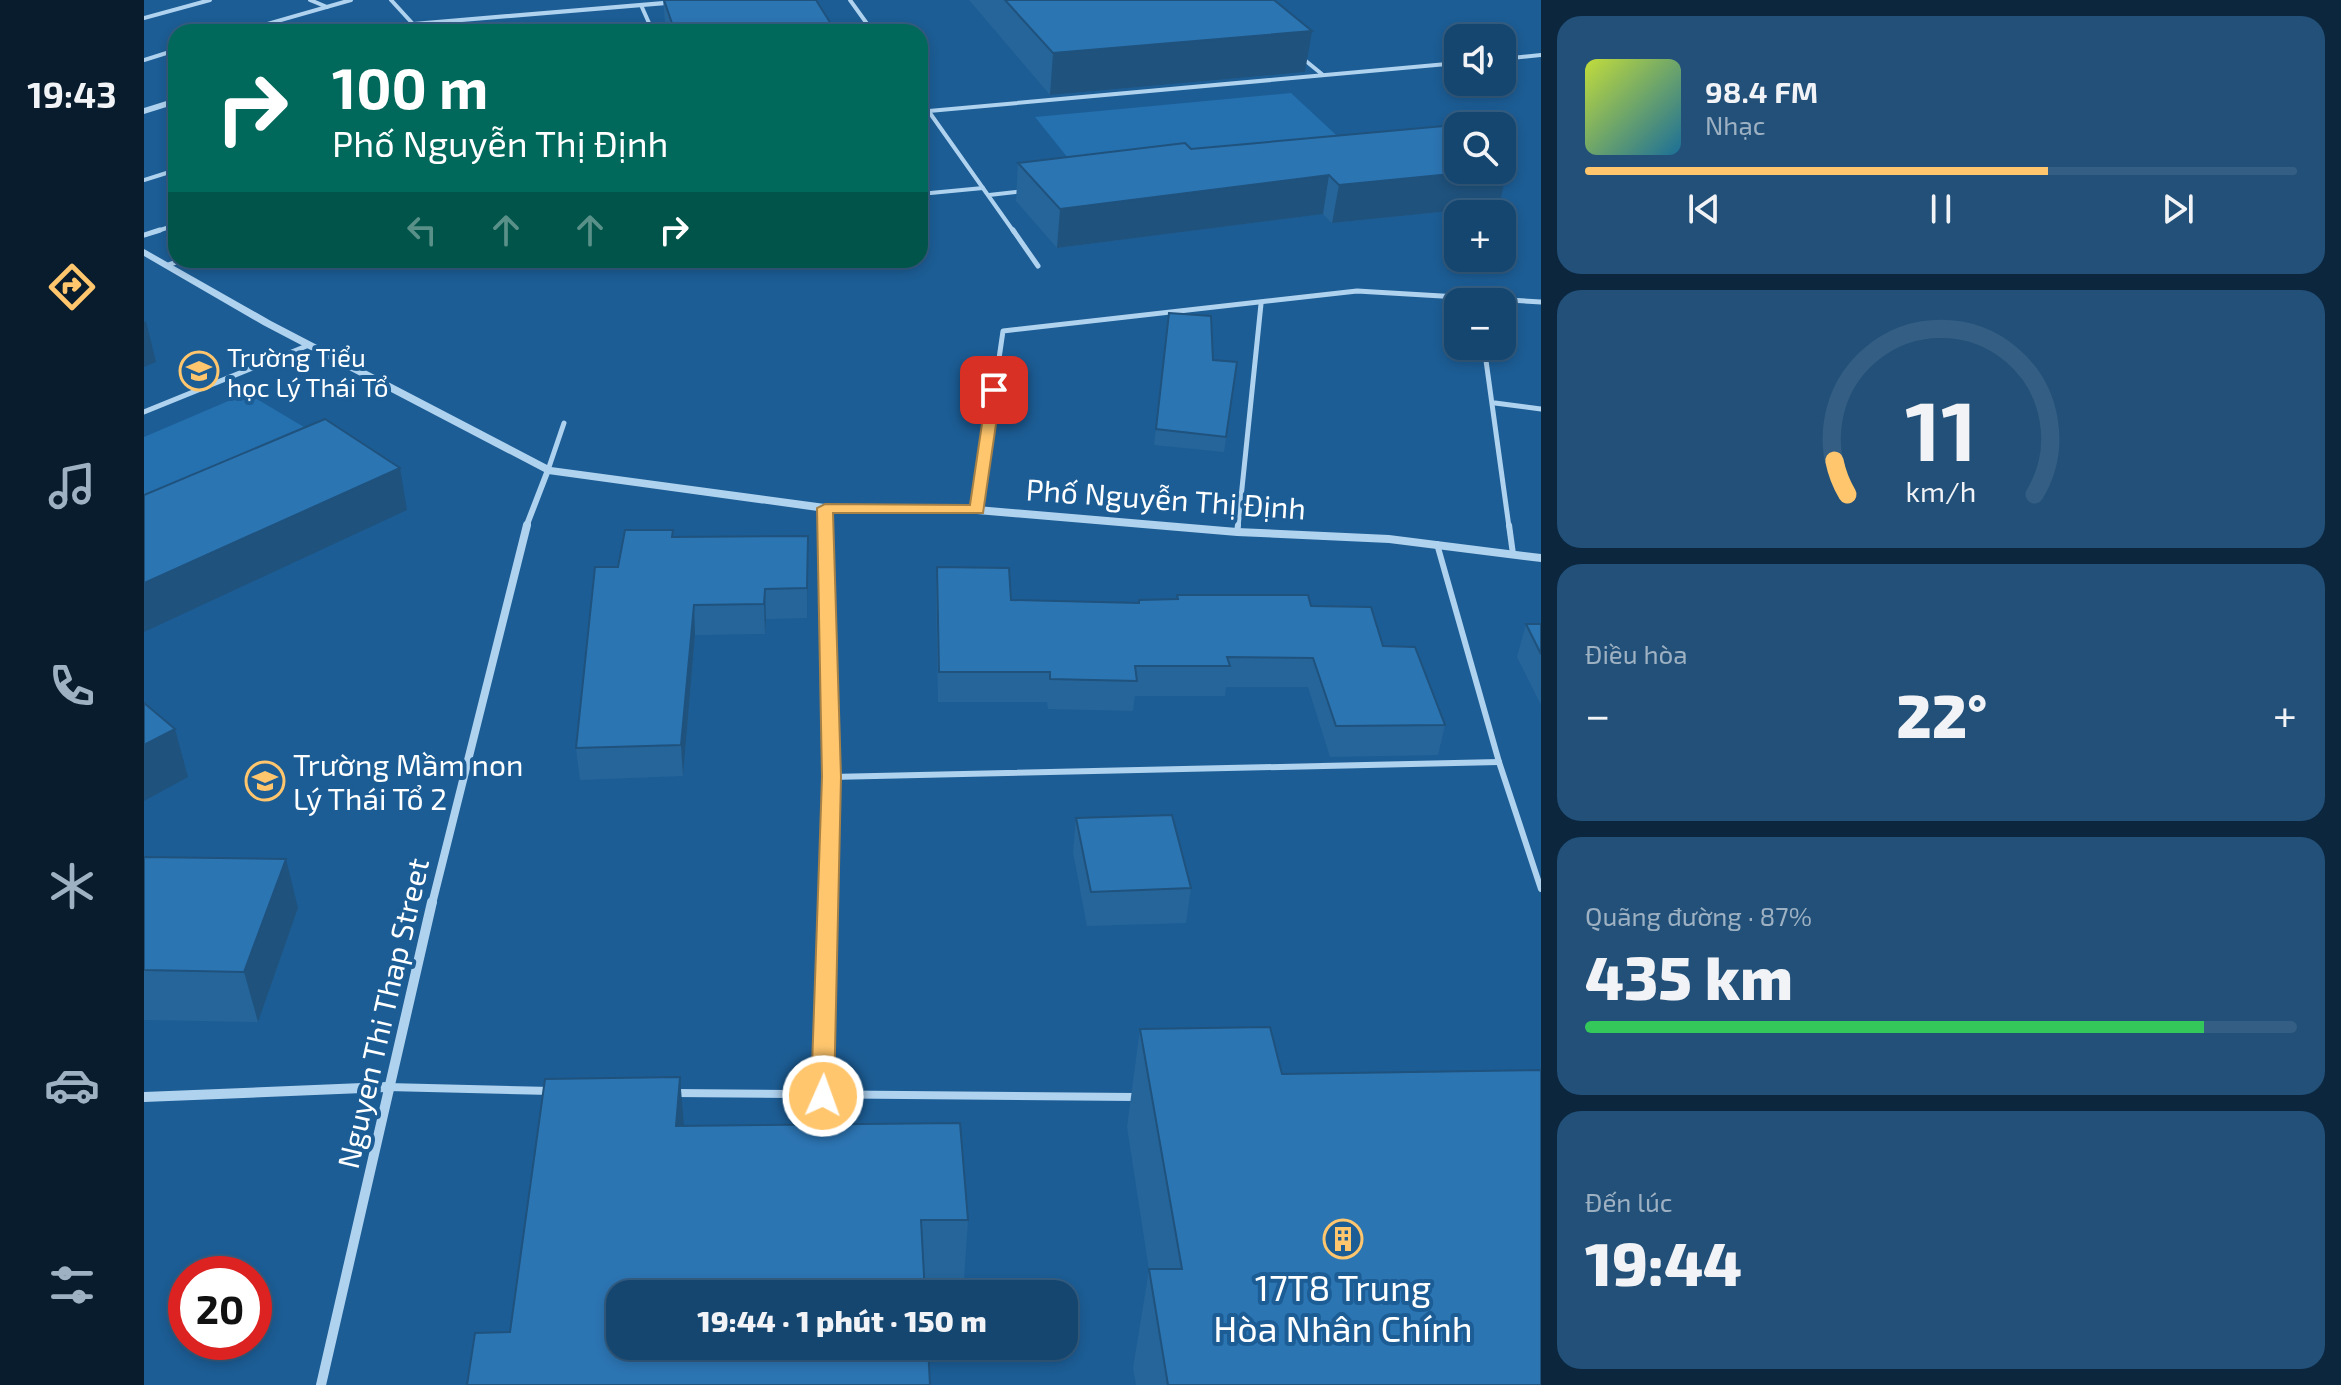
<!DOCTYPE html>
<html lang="vi">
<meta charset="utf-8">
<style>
:root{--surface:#154670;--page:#225078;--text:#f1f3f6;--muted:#9db1c3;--line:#345e83;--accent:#ffc66d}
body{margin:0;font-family:"Exo 2",sans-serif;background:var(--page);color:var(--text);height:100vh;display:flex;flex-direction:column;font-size:30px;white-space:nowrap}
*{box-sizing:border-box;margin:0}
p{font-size:26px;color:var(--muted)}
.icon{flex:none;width:44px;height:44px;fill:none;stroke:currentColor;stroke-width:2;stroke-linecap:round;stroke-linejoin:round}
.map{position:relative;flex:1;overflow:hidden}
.panel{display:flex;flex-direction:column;gap:16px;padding:16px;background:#0c263e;width:800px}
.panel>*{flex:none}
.hud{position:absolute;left:24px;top:24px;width:760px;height:244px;border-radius:24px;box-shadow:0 4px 12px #0003,0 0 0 2px var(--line);background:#00695c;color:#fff;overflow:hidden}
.controls{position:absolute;left:1300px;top:24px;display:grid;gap:16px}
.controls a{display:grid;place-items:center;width:72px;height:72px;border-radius:16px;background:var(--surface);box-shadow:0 4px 12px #0003,0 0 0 2px var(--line);font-size:40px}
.speed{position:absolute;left:24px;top:1256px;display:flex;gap:16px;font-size:40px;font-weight:700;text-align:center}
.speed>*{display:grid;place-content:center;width:104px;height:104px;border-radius:50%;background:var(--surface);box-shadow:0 4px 12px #0003,0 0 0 2px var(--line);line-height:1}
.speed .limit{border:12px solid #d22;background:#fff;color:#111}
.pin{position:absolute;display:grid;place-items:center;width:68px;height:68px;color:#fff;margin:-34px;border-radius:16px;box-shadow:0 4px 12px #0006}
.me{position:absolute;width:88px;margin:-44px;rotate:2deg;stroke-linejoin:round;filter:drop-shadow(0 0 6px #0008)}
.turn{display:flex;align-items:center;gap:28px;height:168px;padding:0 32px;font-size:36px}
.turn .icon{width:104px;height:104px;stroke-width:2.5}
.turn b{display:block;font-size:56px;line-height:68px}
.lanes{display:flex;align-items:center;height:76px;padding:0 32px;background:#0003;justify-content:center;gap:40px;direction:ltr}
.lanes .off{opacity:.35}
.big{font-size:60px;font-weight:800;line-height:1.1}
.panel .card{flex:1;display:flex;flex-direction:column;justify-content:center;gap:12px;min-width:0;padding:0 28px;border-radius:24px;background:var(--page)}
.panel .dial{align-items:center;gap:0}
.dial svg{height:208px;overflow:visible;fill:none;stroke:var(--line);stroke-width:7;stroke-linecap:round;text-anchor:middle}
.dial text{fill:var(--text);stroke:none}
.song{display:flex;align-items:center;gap:24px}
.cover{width:96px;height:96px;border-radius:12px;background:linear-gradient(135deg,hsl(70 70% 55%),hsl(200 70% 35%))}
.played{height:8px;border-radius:4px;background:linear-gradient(90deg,var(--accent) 65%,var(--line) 65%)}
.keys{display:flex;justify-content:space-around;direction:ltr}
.heat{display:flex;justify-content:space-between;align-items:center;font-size:44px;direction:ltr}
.charge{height:12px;border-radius:6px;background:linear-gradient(90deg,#34c759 87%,var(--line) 0)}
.trip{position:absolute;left:462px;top:1280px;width:472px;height:80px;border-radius:24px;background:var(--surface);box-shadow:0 4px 12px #0003,0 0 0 2px var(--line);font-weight:800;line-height:80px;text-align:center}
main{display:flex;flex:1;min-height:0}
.tabs{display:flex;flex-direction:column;width:144px;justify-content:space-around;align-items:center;background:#081c2d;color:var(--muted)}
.tabs .icon{width:56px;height:56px}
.tabs .selected{color:var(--accent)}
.tabs b{font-size:36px;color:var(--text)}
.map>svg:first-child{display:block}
.green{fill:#2570ae}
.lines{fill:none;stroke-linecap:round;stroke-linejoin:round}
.service-far3{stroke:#afd2ef;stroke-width:4}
.service-far2{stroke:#afd2ef;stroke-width:5}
.service-far1{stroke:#afd2ef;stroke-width:6}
.service{stroke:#afd2ef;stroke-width:8}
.minor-far2{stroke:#afd2ef;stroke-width:6}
.minor-far1{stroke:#afd2ef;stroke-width:8}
.minor{stroke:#afd2ef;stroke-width:10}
.tertiary{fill:#afd2ef;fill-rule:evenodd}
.wall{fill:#26659a}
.shaded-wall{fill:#1f527d}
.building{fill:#2c75b3;stroke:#1f527d;stroke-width:2}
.route{fill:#ffc66d;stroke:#a68147;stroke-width:2}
.labels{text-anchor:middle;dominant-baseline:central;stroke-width:8;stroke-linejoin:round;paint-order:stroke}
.far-poi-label{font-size:26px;fill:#fff;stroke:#1c5d95;text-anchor:start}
.street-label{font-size:30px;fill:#fff;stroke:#1c5d95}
.poi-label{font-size:30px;fill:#fff;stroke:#1c5d95;text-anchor:start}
.near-poi-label{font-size:36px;fill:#fff;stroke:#1c5d95}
</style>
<main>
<nav class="tabs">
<b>19:43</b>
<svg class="icon selected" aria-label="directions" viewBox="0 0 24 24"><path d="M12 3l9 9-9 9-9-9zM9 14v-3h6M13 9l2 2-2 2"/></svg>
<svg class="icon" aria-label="music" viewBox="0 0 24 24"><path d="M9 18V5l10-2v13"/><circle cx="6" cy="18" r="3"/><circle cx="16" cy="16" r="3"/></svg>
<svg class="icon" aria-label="phone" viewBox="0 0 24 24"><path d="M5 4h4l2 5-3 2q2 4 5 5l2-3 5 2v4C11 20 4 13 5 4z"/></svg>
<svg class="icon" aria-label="climate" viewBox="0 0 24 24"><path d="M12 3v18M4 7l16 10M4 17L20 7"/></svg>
<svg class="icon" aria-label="car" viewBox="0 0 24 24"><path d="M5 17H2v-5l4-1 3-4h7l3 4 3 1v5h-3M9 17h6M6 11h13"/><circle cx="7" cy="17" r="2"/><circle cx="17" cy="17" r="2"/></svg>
<svg class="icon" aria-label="filters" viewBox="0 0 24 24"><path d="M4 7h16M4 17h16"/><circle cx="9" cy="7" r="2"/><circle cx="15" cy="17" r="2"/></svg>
</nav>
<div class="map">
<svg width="1397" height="1385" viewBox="0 0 1397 1385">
<rect width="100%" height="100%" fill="#1c5d95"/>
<g class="green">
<polygon points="1147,93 1204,146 936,173 891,117"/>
<polygon points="103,393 175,436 0,515 0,437"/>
</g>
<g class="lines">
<g class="service-far3">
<polyline points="166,0 183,7"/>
<polyline points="247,0 269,24 268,32"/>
<polyline points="706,0 729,32"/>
<polyline points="497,5 509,32"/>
<polyline points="0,18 66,0"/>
<polyline points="95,32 207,0"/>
<polyline points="1157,57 1179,75"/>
<polyline points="1358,59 1397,55"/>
<polyline points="0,60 32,50"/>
<polyline points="776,99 870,232"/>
<polyline points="785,111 1314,63"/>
<polyline points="0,180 32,170"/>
<polyline points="776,194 839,188"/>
<polyline points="845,195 881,191"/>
<polyline points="10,232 32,225"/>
</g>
<g class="service-far2">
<polyline points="869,230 894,266"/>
<polyline points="0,235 16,230"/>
<polyline points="24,265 38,260"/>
<polyline points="1340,346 1365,527"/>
<polyline points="1351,403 1397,409"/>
<polyline points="0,412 165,345"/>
<polyline points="404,470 420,423"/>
<polyline points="681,508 681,527"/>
<polyline points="833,510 859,331 1213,291 1397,302"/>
<polyline points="1094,527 1117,304"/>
</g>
<g class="service-far1">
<polyline points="681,525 687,777 684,904"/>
<polyline points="1365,525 1369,554"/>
<polyline points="1093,532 1094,525"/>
<polyline points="1293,544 1355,762 1397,889"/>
<polyline points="687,777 1355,762"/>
</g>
<g class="service">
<polyline points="243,1087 407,1091"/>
<polyline points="531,1093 991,1097"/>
<polyline points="679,1096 684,902"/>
</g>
<polyline class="minor-far2" points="382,527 404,470"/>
<polyline class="minor-far1" points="288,904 383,525"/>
<g class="minor">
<polyline points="0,1097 243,1087"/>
<polyline points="177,1385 288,902"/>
</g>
<g class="tertiary">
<polygon points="531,0 563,0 559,2 270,26 252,32 240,32 269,22"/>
<polygon points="32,98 32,104 0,114 0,108"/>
<polygon points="0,249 127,321 407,467 681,504 833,506 1093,528 1245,535 1397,554 1397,562 1245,543 1093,536 833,514 681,512 404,474 119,325 0,256"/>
</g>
</g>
<g class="wall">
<polygon points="519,0 692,32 522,32"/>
<polygon points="825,0 1130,0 1161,72 906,95"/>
<polygon points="1047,149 1364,168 1355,206 1188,223 1179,214 913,248 872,201 874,163"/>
<polygon points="1025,313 1069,360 1093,362 1080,452 1010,445"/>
<polygon points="530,537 664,565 663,618 622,619 621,634 551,635 539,776 436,780 432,748 474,567"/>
<polygon points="793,567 867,600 995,603 995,600 1033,599 1033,595 1167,606 1239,646 1301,725 1294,755 1186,757 1164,687 1082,687 1081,696 991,696 989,711 904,709 903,702 794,702 792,596"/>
<polygon points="1382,624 1397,624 1397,705 1373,657"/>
<polygon points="932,818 1047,888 1042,923 943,926 929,852"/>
<polygon points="0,857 154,908 114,1022 0,1020"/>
<polygon points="996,1029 1138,1074 1397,1385 992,1385 989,1368 1005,1270 983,1127"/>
<polygon points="540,1126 824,1220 819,1294 476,1294 366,1332"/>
</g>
<g class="shaded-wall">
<polygon points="1168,31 1161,72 906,95 909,53"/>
<polygon points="1364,168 1355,206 1188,223 1195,185 1358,170"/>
<polygon points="1185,175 1179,214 913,248 916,209"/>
<polygon points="2,321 12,362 0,367 0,322"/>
<polygon points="256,468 263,510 0,632 0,583"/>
<polygon points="664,536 664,565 663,618 663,588"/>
<polygon points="621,589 622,619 621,634 620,604"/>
<polygon points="550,605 551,635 539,776 537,745"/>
<polygon points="31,729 44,777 0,801 0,745"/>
<polygon points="142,859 154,908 114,1022 100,972"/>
<polygon points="536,1077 544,1176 532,1126"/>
</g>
<g class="building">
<polygon points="520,0 672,0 692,32 531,32"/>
<polygon points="861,0 1130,0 1168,31 909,53"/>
<polygon points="1311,125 1314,127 1314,170 1348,170 1195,185 1185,175 916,209 874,163 1041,143 1047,149"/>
<polygon points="1025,313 1067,316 1069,360 1093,362 1082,437 1012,429"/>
<polygon points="181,419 256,468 0,583 0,495"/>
<polygon points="481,530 529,530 528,537 664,536 663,588 621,589 620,604 550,605 537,745 432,748 451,567 474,567"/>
<polygon points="793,567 865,568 867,600 995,603 995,600 1034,599 1033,595 1164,595 1167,606 1227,607 1239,646 1271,647 1301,725 1192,726 1169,658 1083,657 1086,666 991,666 993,681 906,679 906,672 795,672"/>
<polygon points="1382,624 1397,624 1397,654"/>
<polygon points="0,703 31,729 0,745"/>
<polygon points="1028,815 1047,888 947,892 932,818"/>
<polygon points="0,857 142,859 100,972 0,970"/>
<polygon points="1126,1027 1138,1074 1397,1070 1397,1385 1024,1385 1005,1269 1038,1269 996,1029"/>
<polygon points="536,1077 532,1126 816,1123 824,1220 777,1220 781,1294 476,1294 476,1346 784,1346 786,1385 323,1385 331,1333 366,1332 401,1079"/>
</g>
<polygon class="route" points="850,386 857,390 839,513 689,513 697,777 690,1096 687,1102 670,1102 667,1096 678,777 673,508 681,504 826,505 843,390"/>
<defs>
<g id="school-ring" transform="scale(2)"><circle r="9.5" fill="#1c5d95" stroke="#ffc66d" stroke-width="1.5"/><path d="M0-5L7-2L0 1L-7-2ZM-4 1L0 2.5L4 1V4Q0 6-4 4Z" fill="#ffc66d"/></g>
<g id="building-ring" transform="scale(2)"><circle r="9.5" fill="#1c5d95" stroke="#ffc66d" stroke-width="1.5"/><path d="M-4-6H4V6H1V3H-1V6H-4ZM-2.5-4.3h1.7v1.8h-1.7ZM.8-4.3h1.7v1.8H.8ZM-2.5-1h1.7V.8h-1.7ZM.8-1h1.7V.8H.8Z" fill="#ffc66d"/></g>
</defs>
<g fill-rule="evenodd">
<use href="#school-ring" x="55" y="371"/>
<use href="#school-ring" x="121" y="781"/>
<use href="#building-ring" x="1199" y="1239"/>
</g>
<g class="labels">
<g class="far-poi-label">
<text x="83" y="356">Trường Tiểu<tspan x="83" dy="30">học Lý Thái Tổ</tspan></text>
</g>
<g class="street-label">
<text transform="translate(1022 498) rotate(4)">Phố Nguyễn Thị Định</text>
<text transform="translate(238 1013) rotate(-77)">Nguyen Thi Thap Street</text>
</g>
<g class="poi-label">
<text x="149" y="764">Trường Mầm non<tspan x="149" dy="34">Lý Thái Tổ 2</tspan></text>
</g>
<g class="near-poi-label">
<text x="1199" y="1286">17T8 Trung<tspan x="1199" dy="41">Hòa Nhân Chính</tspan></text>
</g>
</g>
</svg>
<div class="controls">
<a><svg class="icon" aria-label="sound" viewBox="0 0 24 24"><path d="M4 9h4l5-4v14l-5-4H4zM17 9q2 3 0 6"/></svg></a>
<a><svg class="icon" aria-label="search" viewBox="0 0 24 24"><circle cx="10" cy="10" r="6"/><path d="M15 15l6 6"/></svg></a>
<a>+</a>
<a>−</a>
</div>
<div class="speed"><div class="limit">20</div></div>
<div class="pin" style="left:850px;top:390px;background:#d93025"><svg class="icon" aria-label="arrive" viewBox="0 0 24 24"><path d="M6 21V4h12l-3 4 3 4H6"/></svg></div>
<svg class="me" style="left:679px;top:1096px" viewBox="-20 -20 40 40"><circle r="17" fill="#ffc66d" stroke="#fff" stroke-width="3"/><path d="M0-11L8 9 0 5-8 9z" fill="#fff"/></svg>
<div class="trip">19:44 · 1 phút · 150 m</div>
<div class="hud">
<div class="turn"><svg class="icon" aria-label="right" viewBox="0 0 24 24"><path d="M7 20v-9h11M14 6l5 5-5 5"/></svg><div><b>100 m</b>Phố Nguyễn Thị Định</div></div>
<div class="lanes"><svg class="icon off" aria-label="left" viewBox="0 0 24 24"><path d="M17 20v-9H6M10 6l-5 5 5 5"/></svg><svg class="icon off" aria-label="ahead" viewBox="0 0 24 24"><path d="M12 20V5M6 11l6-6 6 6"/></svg><svg class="icon off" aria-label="ahead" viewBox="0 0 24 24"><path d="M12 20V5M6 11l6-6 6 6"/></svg><svg class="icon" aria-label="right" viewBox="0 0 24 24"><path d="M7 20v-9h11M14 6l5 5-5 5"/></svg></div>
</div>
</div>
<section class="panel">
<div class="card">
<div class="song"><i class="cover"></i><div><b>98.4 FM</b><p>Nhạc</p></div></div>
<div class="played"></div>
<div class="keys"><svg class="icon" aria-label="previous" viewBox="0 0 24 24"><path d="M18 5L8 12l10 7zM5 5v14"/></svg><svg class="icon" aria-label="pause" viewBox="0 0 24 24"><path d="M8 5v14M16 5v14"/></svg><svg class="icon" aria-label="next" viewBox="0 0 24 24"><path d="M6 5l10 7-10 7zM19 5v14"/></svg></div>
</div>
<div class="card dial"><svg viewBox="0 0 100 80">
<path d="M14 69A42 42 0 1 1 86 69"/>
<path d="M14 69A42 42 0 0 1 9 56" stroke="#ffc66d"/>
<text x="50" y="56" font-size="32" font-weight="700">11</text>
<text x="50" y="72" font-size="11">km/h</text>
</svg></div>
<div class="card"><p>Điều hòa</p>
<div class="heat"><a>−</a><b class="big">22°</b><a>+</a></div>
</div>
<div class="card"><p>Quãng đường · 87%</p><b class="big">435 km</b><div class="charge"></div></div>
<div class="card"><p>Đến lúc</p><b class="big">19:44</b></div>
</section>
</main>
